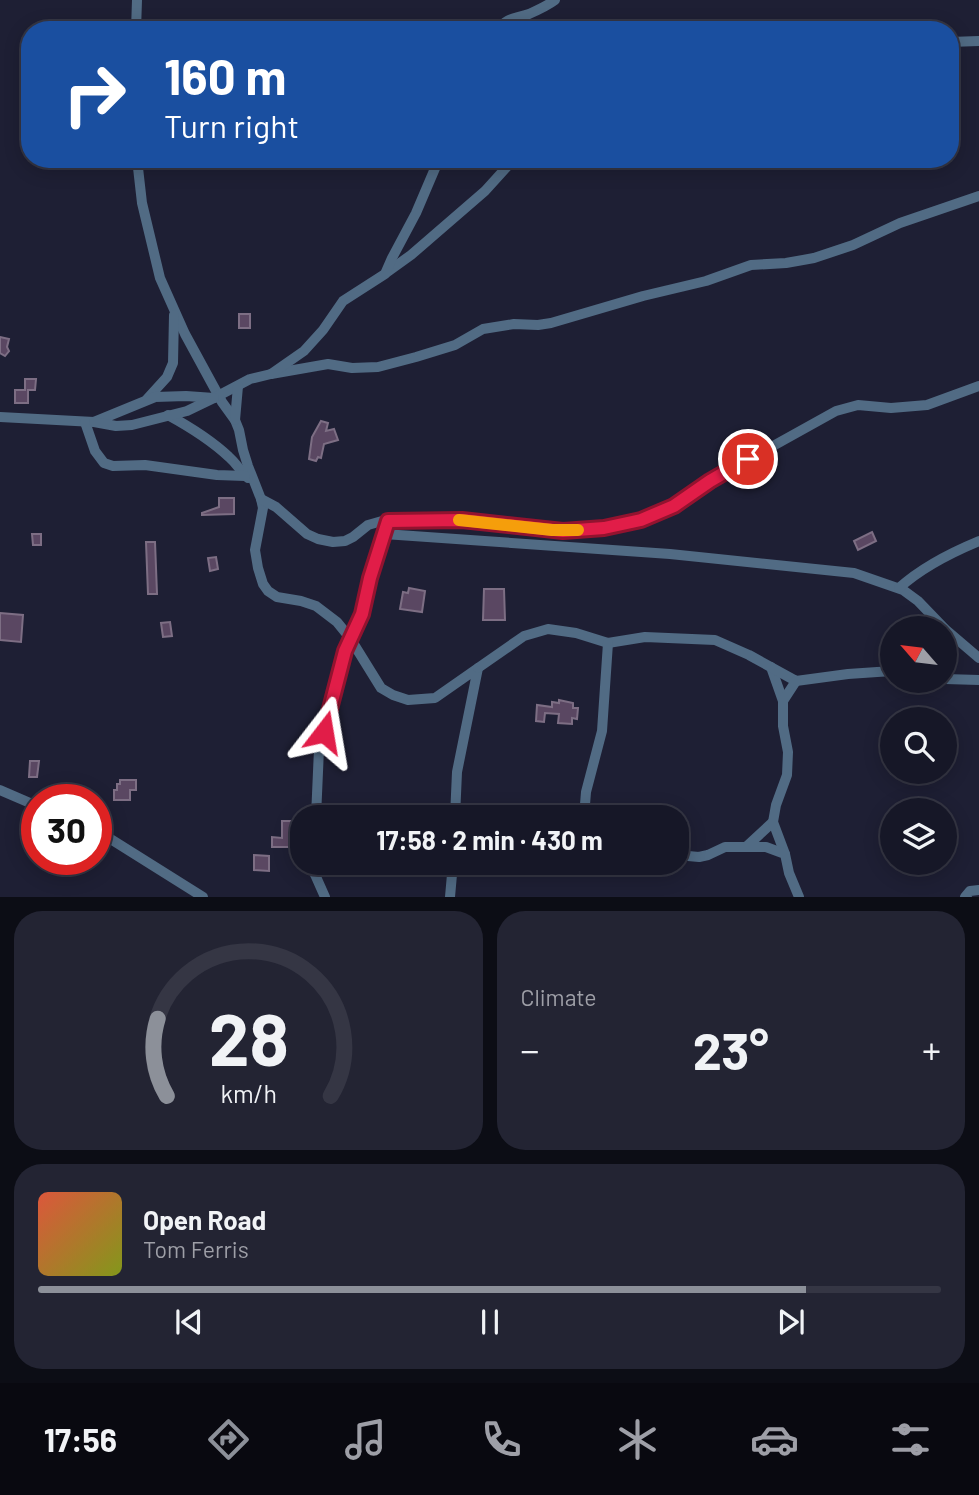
<!DOCTYPE html>
<meta charset="utf-8">
<style>
:root{--surface:#161727;--page:#232433;--text:#f1f3f6;--muted:#9e9fa7;--line:#353644;--accent:#8c9099}
body{margin:0;font-family:Barlow,sans-serif;background:var(--page);color:var(--text);height:100vh;display:flex;flex-direction:column;font-size:26px;white-space:nowrap}
*{box-sizing:border-box;margin:0}
p{font-size:23px;color:var(--muted)}
.icon{flex:none;width:38px;height:38px;fill:none;stroke:currentColor;stroke-width:2;stroke-linecap:round;stroke-linejoin:round}
.map{position:relative;height:897px;overflow:hidden}
.drawer{display:flex;flex-direction:column;gap:14px;padding:14px;background:#0c0d15;flex:1}
.drawer>*{flex:none}
.guide{position:absolute;left:21px;top:21px;width:938px;height:147px;border-radius:28px;box-shadow:0 4px 18px #0003,0 0 0 2px var(--line);background:#1a4fa0;color:#fff;overflow:hidden}
.needle{width:46px;rotate:298deg}
.controls{position:absolute;left:880px;top:616px;display:grid;gap:14px}
.controls a{display:grid;place-items:center;width:77px;height:77px;border-radius:50%;background:var(--surface);box-shadow:0 4px 18px #0003,0 0 0 2px var(--line);font-size:35px}
.speed{position:absolute;left:21px;top:784px;display:flex;gap:14px;font-size:35px;font-weight:700;text-align:center}
.speed>*{display:grid;place-content:center;width:91px;height:91px;border-radius:50%;background:var(--surface);box-shadow:0 4px 18px #0003,0 0 0 2px var(--line);line-height:1}
.speed .limit{border:10px solid #d22;background:#fff;color:#111}
.pin{position:absolute;display:grid;place-items:center;width:60px;height:60px;color:#fff;margin:-30px;border:4px solid #fff;border-radius:50%;box-shadow:0 2px 7px #0007}
.me{position:absolute;width:77px;margin:-38px;rotate:14deg;stroke-linejoin:round;filter:drop-shadow(0 0 5px #0008)}
.turn{display:flex;align-items:center;gap:24px;height:147px;padding:0 28px;font-size:32px}
.turn .icon{width:91px;height:91px;stroke-width:2.5}
.turn b{display:block;font-size:49px;line-height:60px}
.big{font-size:52px;font-weight:700;line-height:1.1}
.drawer .widget{flex:1;display:flex;flex-direction:column;justify-content:center;gap:10px;min-width:0;padding:0 24px;border-radius:28px;background:var(--page)}
.drawer .dial{align-items:center;gap:0}
.dial svg{height:182px;overflow:visible;fill:none;stroke:var(--line);stroke-width:7;stroke-linecap:round;text-anchor:middle}
.dial text{fill:var(--text);stroke:none}
.song{display:flex;align-items:center;gap:21px}
.cover{width:84px;height:84px;border-radius:10px;background:linear-gradient(135deg,hsl(10 70% 55%),hsl(70 70% 35%))}
.played{height:7px;border-radius:4px;background:linear-gradient(90deg,var(--accent) 85%,var(--line) 85%)}
.keys{display:flex;justify-content:space-around;direction:ltr}
.heat{display:flex;justify-content:space-between;align-items:center;font-size:38px;direction:ltr}
.drawer .tiles{flex:1;display:grid;gap:14px;grid-template-columns:1fr 1fr}
.widget:last-child{grid-column:span 2}
.trip{position:absolute;left:290px;top:805px;width:399px;height:70px;border-radius:28px;background:var(--surface);box-shadow:0 4px 18px #0003,0 0 0 2px var(--line);font-weight:700;line-height:70px;text-align:center}
.tabs{display:flex;height:112px;justify-content:space-around;align-items:center;background:#090910;color:var(--muted)}
.tabs .icon{width:49px;height:49px}
.tabs .on{color:var(--accent)}
.tabs b{font-size:32px;color:var(--text)}
.map>svg:first-child{display:block}
.building{fill:#5a4762;stroke:#7d6e84;stroke-width:2}
.lines{fill:none;stroke-linecap:round;stroke-linejoin:round}
.minor{stroke:#516b84;stroke-width:10}
.route-casing{stroke:#92132f;stroke-width:18}
.route{stroke:#e11d48;stroke-width:12}
.slow{stroke:#f59e0b;stroke-width:12}
</style>
<div class="map">
<svg width="979" height="897" viewBox="0 0 979 897">
<rect width="100%" height="100%" fill="#1e1f34"/>
<g class="building">
<rect x="239" y="314" width="11" height="14"/>
<polygon points="0,337 9,339 7,347 9,351 5,356 0,353"/>
<polygon points="25,379 36,379 35,390 28,390 28,403 15,403 15,390 25,390"/>
<polygon points="321,421 328,423 326,431 334,429 338,440 324,444 321,458 318,457 316,461 309,459 312,437"/>
<polygon points="219,498 234,498 234,514 202,515 202,513 219,507"/>
<polygon points="872,532 876,541 858,550 854,541"/>
<polygon points="32,534 41,534 41,545 33,545"/>
<polygon points="146,542 155,542 157,594 148,594"/>
<polygon points="216,557 218,569 210,571 208,558"/>
<polygon points="409,588 425,591 422,612 400,609 403,592 408,593"/>
<polygon points="484,589 504,589 505,620 483,620"/>
<polygon points="0,613 23,615 21,642 0,640"/>
<polygon points="170,622 172,636 163,637 161,623"/>
<polygon points="559,700 573,703 573,708 578,708 577,719 572,718 572,724 558,723 559,714 545,713 544,722 536,721 537,705 552,707 552,702 559,703"/>
<polygon points="30,761 39,761 37,777 29,777"/>
<polygon points="120,780 136,780 136,790 130,790 130,800 114,800 114,790 117,790 117,784 120,784"/>
<polygon points="282,821 301,821 300,847 272,847 272,837 282,838"/>
<polygon points="254,855 269,856 269,871 254,870"/>
</g>
<g class="lines">
<g class="minor">
<polyline points="136,30 137,0"/>
<path d="M 498,30 C 507,17 515,19 529,14 C 538,10 547,6 555,0"/>
<polyline points="950,42 979,41"/>
<polyline points="137,159 142,203 160,278 185,334 222,402 235,420 239,430 243,450 248,466 261,499 263,508 255,550 258,568 263,584 268,591 277,597 301,601 316,606 337,622 350,638 345,651 319,749 316,817"/>
<polyline points="386,273 411,255 485,191 514,159"/>
<polyline points="271,374 328,364 352,368 378,367 416,357 455,345 483,329 514,324 538,325 551,323 643,296 706,281 751,265 786,263 814,258 853,245 900,223 979,196"/>
<polyline points="147,399 167,377 173,363 174,315"/>
<path d="M 168,415 C 190,427 211,440 229,457 C 236,463 241,472 248,478"/>
<polyline points="0,417 94,422 155,397 186,396 214,398 250,379 271,374 304,351 323,330 343,301 385,274 392,258 416,213 439,159"/>
<polyline points="235,420 238,386"/>
<polyline points="85,422 95,451 104,463 113,466 145,465 217,475 245,476"/>
<polyline points="94,422 116,426 132,425 187,411 214,398"/>
<polyline points="261,499 276,507 307,534 318,539 333,542 345,541 353,537 368,525 382,521 405,520 462,520 552,530 594,530 641,520 674,506 710,481 836,411 858,405 891,408 927,405 979,386"/>
<polyline points="386,528 370,578 362,614 350,638 381,688 393,695 408,700 435,698 478,668 457,772 455,817"/>
<polyline points="384,534 670,554 854,573 903,590 918,601 944,628"/>
<path d="M 899,588 C 922,567 950,553 979,541"/>
<polyline points="945,629 979,658"/>
<polyline points="771,667 783,701"/>
<polyline points="478,668 524,636 548,629 576,633 608,643 645,637 715,640 749,655 796,681 848,674 892,671"/>
<polyline points="945,679 979,680"/>
<polyline points="0,790 37,806"/>
<polyline points="584,817 586,792 602,731 608,643"/>
<polyline points="96,832 109,838 203,897"/>
<polyline points="746,847 773,822"/>
<polyline points="785,854 773,822 776,805 787,775 788,752 783,726 783,701 796,681"/>
<polyline points="677,855 699,857 708,855 725,847 766,847 785,854 789,873 799,897"/>
<polyline points="313,863 313,870 325,897"/>
<polyline points="450,897 453,863"/>
<polyline points="965,897 970,891 979,890"/>
</g>
</g>
<g class="lines">
<g class="route-casing">
<polyline id="route" points="324,732 345,651 362,614 370,578 388,521 462,520 563,531 604,528 641,520 674,506 710,481 748,459"/>
</g>
<use href="#route" class="route"/>
<polyline class="slow" points="459,520 552,530 578,530"/>
</g>
</svg>
<div class="controls">
<a><svg class="needle" viewBox="-14 -14 28 28"><path d="M0-13l5 13h-10z" fill="#e53935"/><path d="M0 13l5-13h-10z" fill="#9e9fa7"/></svg></a>
<a><svg class="icon" aria-label="search" viewBox="0 0 24 24"><circle cx="10" cy="10" r="6"/><path d="M15 15l6 6"/></svg></a>
<a><svg class="icon" aria-label="layers" viewBox="0 0 24 24"><path d="M12 4l9 5-9 5-9-5zM3 14l9 5 9-5"/></svg></a>
</div>
<div class="speed"><div class="limit">30</div></div>
<div class="pin" style="left:748px;top:459px;background:#d93025"><svg class="icon" aria-label="arrive" viewBox="0 0 24 24"><path d="M6 21V4h12l-3 4 3 4H6"/></svg></div>
<svg class="me" style="left:324px;top:732px" viewBox="-20 -20 40 40"><path d="M0-17L14 15 0 8-14 15z" fill="#e11d48" stroke="#fff" stroke-width="4"/></svg>
<div class="trip">17:58 · 2 min · 430 m</div>
<div class="guide">
<div class="turn"><svg class="icon" aria-label="right" viewBox="0 0 24 24"><path d="M7 20v-9h11M14 6l5 5-5 5"/></svg><div><b>160 m</b>Turn right</div></div>
</div>
</div>
<section class="drawer">
<div class="tiles">
<div class="widget dial"><svg viewBox="0 0 100 80">
<path d="M14 69A42 42 0 1 1 86 69"/>
<path d="M14 69A42 42 0 0 1 10 35" stroke="#8c9099"/>
<text x="50" y="56" font-size="32" font-weight="700">28</text>
<text x="50" y="72" font-size="11">km/h</text>
</svg></div>
<div class="widget"><p>Climate</p>
<div class="heat"><a>−</a><b class="big">23°</b><a>+</a></div>
</div>
<div class="widget">
<div class="song"><i class="cover"></i><div><b>Open Road</b><p>Tom Ferris</p></div></div>
<div class="played"></div>
<div class="keys"><svg class="icon" aria-label="previous" viewBox="0 0 24 24"><path d="M18 5L8 12l10 7zM5 5v14"/></svg><svg class="icon" aria-label="pause" viewBox="0 0 24 24"><path d="M8 5v14M16 5v14"/></svg><svg class="icon" aria-label="next" viewBox="0 0 24 24"><path d="M6 5l10 7-10 7zM19 5v14"/></svg></div>
</div>
</div>
</section>
<nav class="tabs">
<b>17:56</b>
<svg class="icon on" aria-label="directions" viewBox="0 0 24 24"><path d="M12 3l9 9-9 9-9-9zM9 14v-3h6M13 9l2 2-2 2"/></svg>
<svg class="icon" aria-label="music" viewBox="0 0 24 24"><path d="M9 18V5l10-2v13"/><circle cx="6" cy="18" r="3"/><circle cx="16" cy="16" r="3"/></svg>
<svg class="icon" aria-label="phone" viewBox="0 0 24 24"><path d="M5 4h4l2 5-3 2q2 4 5 5l2-3 5 2v4C11 20 4 13 5 4z"/></svg>
<svg class="icon" aria-label="climate" viewBox="0 0 24 24"><path d="M12 3v18M4 7l16 10M4 17L20 7"/></svg>
<svg class="icon" aria-label="car" viewBox="0 0 24 24"><path d="M5 17H2v-5l4-1 3-4h7l3 4 3 1v5h-3M9 17h6M6 11h13"/><circle cx="7" cy="17" r="2"/><circle cx="17" cy="17" r="2"/></svg>
<svg class="icon" aria-label="filters" viewBox="0 0 24 24"><path d="M4 7h16M4 17h16"/><circle cx="9" cy="7" r="2"/><circle cx="15" cy="17" r="2"/></svg>
</nav>
